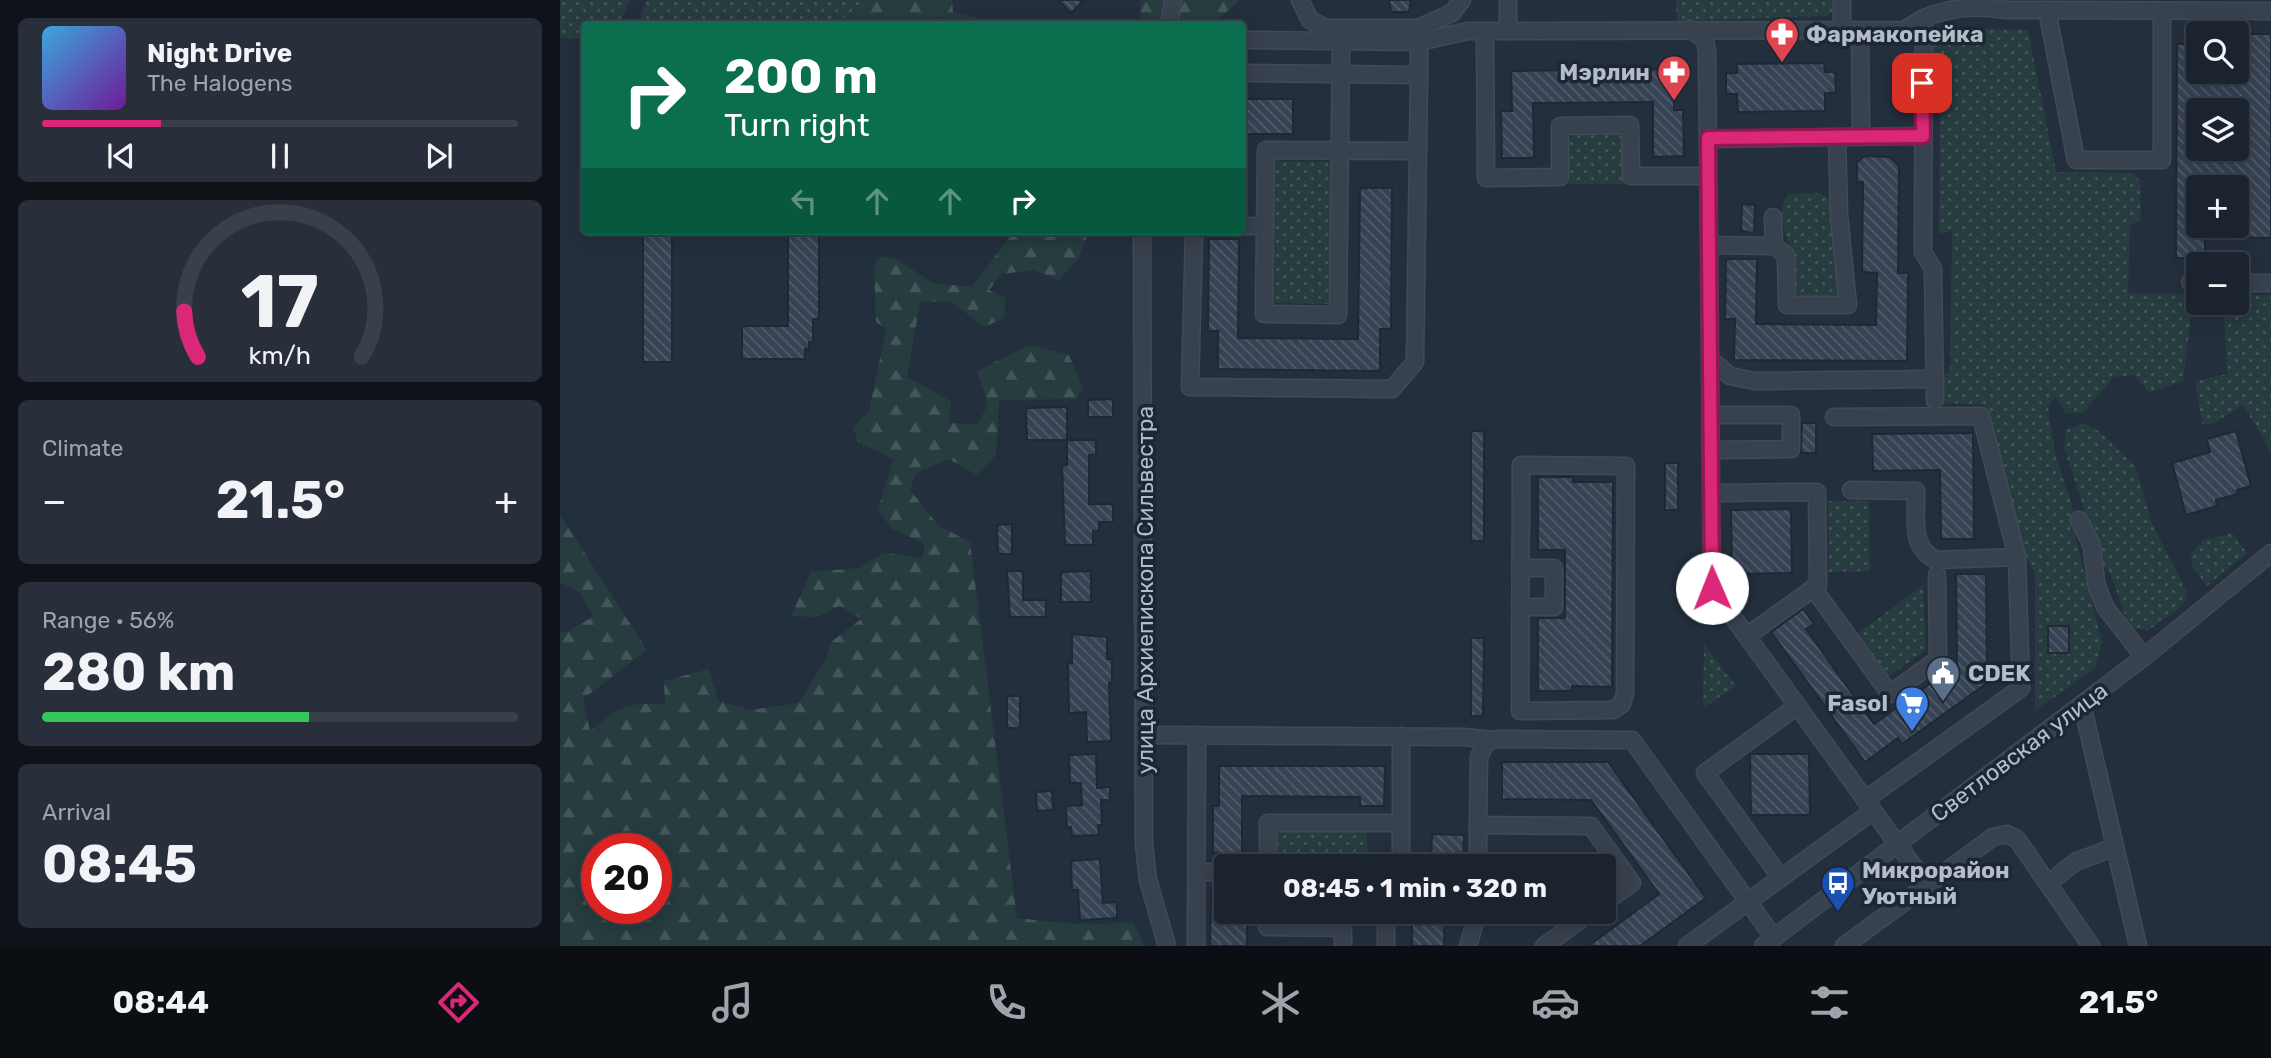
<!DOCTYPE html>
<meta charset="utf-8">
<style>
:root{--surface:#1b232e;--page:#282f3a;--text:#f1f3f6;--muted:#a0a4aa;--line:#39404a;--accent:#db2777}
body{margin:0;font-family:Rubik,sans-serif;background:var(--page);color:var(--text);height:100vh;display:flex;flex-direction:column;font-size:26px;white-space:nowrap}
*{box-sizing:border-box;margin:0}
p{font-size:23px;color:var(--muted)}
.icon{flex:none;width:38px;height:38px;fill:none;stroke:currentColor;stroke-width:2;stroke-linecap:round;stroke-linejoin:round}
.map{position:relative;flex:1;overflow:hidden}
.drawer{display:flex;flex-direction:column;gap:18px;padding:18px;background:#0f1319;width:560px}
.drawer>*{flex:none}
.hud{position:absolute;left:21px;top:21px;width:665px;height:214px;border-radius:7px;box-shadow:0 4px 18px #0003,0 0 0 2px var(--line);background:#0b6e4f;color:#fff;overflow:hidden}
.tools{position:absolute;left:1626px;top:21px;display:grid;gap:14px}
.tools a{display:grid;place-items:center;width:63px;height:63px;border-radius:7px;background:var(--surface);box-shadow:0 4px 18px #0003,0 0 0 2px var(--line);font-size:35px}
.speed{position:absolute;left:21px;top:833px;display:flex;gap:14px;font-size:35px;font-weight:700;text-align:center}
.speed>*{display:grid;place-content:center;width:91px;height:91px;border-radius:50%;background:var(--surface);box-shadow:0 4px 18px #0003,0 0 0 2px var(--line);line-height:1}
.speed .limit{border:10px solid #d22;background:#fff;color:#111}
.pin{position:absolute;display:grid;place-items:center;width:60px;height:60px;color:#fff;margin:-30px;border-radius:14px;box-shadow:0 4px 10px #0006}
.me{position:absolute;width:77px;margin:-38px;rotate:359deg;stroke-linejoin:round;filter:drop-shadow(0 0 5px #0008)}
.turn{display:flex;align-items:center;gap:24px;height:147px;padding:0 28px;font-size:32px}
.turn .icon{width:91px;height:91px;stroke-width:2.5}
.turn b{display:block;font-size:49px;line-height:60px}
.lanes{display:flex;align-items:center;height:66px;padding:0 28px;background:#0003;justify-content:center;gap:35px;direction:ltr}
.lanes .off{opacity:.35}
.big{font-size:52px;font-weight:700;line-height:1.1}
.drawer .tile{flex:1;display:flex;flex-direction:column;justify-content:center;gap:10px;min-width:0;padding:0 24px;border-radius:10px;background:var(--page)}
.drawer .dial{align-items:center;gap:0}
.dial svg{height:182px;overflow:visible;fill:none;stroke:var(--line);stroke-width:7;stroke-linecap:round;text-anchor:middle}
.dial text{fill:var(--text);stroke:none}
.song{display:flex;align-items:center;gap:21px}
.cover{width:84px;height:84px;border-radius:10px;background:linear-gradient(135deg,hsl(200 70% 55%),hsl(280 70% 35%))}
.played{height:7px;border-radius:4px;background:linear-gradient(90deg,var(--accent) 25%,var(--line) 25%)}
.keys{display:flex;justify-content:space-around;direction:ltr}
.heat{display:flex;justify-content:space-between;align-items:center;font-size:38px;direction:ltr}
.charge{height:10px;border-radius:5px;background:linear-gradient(90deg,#34c759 56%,var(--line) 0)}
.trip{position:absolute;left:654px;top:854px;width:402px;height:70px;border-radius:7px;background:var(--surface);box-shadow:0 4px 18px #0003,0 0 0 2px var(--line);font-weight:700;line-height:70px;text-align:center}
.tabs{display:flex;height:112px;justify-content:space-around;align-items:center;background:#0b0e12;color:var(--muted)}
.tabs .icon{width:49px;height:49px}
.tabs .active{color:var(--accent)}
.tabs b{font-size:32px;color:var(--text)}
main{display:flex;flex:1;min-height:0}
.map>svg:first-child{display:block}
.green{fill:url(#green-dots)}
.forest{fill:url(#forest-firs);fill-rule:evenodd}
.building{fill:url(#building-back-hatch);stroke:#1f2835;stroke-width:2;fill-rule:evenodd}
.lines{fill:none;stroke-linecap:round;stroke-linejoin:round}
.minor-casing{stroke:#414a57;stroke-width:19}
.minor{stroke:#38414e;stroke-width:16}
.route-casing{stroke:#8e194d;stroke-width:18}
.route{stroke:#db2777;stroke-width:12}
.labels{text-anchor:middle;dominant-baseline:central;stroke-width:7;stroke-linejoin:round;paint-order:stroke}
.poi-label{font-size:23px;font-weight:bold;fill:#b4bcc9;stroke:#1d2633;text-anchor:start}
.street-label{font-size:23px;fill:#b4bcc9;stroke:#1d2633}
</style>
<main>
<section class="drawer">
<div class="tile">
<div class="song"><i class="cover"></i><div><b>Night Drive</b><p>The Halogens</p></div></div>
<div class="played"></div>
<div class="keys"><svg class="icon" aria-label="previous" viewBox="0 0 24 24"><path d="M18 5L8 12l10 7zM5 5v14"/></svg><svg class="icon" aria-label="pause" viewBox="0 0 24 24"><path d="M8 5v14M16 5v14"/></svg><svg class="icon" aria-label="next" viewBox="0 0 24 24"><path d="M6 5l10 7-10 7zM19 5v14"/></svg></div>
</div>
<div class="tile dial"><svg viewBox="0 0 100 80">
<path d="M14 69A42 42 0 1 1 86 69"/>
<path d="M14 69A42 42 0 0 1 8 49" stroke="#db2777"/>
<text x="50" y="56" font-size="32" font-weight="700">17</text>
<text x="50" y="72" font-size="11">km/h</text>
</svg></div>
<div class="tile"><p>Climate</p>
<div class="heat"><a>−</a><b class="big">21.5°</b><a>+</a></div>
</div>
<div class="tile"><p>Range · 56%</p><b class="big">280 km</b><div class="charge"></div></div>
<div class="tile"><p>Arrival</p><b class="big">08:45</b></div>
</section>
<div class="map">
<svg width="1711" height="946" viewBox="0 0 1711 946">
<defs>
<pattern id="green-dots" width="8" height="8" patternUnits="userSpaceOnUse" patternTransform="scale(1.75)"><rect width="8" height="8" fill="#263c3f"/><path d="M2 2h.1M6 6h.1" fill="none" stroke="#435659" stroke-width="1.8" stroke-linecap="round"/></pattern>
<pattern id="forest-firs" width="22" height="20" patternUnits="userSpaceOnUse" patternTransform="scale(1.75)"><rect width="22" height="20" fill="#263c3f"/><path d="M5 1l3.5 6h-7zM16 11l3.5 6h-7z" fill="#435659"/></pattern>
<pattern id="building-back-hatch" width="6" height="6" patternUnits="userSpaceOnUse" patternTransform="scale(1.75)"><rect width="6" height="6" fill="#364354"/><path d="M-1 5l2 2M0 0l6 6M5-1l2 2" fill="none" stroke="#515c6b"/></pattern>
</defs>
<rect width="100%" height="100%" fill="#242f3e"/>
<g class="green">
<polygon points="0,0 70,0 59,24 24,24 24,38 0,38"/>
<polygon points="87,0 368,0 368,24 77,24"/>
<polygon points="1116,0 1278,0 1278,7 1267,16 1117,21"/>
<polygon points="1402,29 1468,30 1496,172 1573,173 1580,181 1581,218 1570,226 1568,293 1638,294 1638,303 1676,303 1677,295 1711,295 1711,452 1683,405 1651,425 1642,424 1635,381 1667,374 1664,315 1631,315 1623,381 1589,393 1575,375 1554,377 1523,413 1506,413 1495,397 1488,408 1495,453 1515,515 1513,529 1542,642 1535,668 1475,711 1475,574 1466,555 1424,405 1384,403 1380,396 1381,376 1390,371 1392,231 1379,234 1380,102 1366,84 1365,53 1375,37"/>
<polygon points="1053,132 1059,134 1065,143 1065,184 1009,184 1010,138 1019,133"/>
<polygon points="716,161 774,162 772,304 714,303"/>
<path d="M 1259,193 L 1268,197 L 1272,204 L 1281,291 L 1272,299 L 1243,299 L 1234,289 C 1233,280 1234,269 1233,260 C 1229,241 1213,209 1229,194 Z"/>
<polygon points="1524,423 1540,432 1575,466 1593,526 1626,590 1627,599 1617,610 1587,631 1569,626 1550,573 1543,566 1504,448 1506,430"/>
<polygon points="1268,501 1309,501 1310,571 1269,572"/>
<polygon points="1672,533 1687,553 1647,586 1632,566 1631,554 1644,540"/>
<polygon points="1363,585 1366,650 1328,677 1297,634"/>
<polygon points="1144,644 1176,686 1143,708"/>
<polygon points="718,828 807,829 807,866 717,866"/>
<rect x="961" y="853" width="40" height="13"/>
<polygon points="717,912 807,912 806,919 717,918"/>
</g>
<g class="forest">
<polygon points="315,0 392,0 393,12 429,21 431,24 380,24 383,16 354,23 312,19 309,24 258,24 285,17"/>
<polygon points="580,0 603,0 598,24 581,24"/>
<path d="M 620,0 L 679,0 C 664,17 639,35 615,22 Z"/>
<path d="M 450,231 L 529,231 L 520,256 L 499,280 L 474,270 L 441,274 L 429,290 L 445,298 L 444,318 L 424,327 L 391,301 L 360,302 L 347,377 L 391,401 L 389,423 L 418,424 L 428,404 L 417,371 L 469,345 L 509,355 L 523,388 L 516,399 L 439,400 L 436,454 L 417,475 L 389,459 L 356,473 L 350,490 L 379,526 L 410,542 L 457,918 L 514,924 L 574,923 L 584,946 L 0,946 L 0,632 L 9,631 L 34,616 L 20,593 L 0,582 L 0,515 L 87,650 L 23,699 L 30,731 C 62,706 62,703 105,704 L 104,681 L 149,669 L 158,701 L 191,710 L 239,703 L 266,659 L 271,642 L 301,619 L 280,606 L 255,617 L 231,616 L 251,572 L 299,568 L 324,553 L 363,558 L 364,543 L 332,529 L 318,510 L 333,459 L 298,442 L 293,428 L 309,411 L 326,329 L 316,322 L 314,264 L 320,257 L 334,258 L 373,283 L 412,287 L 450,237 ZM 37,849 L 96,849 L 96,908 L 37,908 Z"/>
</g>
<g class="building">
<polygon points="498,0 524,0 511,13"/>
<polygon points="829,0 851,0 849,12 831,12"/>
<path d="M 1676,34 L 1711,34 L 1711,238 L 1645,237 L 1645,258 L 1616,258 L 1617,44 L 1638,44 L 1638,72 L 1676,72 ZM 1638,110 L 1676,110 L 1676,149 L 1638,149 ZM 1638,187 L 1676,187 L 1676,226 L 1638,226 Z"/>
<polygon points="1264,63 1265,72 1275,72 1276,93 1265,93 1265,111 1178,112 1177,94 1166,94 1166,73 1177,73 1177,64"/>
<polygon points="1114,69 1114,110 1123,110 1124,156 1093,157 1093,102 987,103 973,103 974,158 942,158 941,111 952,111 951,71"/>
<polygon points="684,99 733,99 733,134 682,134"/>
<polygon points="1305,156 1330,157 1339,166 1338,273 1348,273 1347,361 1174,360 1175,319 1165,319 1166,259 1197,259 1196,324 1316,325 1317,273 1302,272 1303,182 1297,182 1297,162"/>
<polygon points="800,188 832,188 831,329 820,329 820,371 658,369 658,331 648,331 649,239 679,239 678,338 798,339"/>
<polygon points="1182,204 1195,205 1194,234 1181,230"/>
<rect x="83" y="231" width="29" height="131"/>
<polygon points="228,231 259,231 259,319 253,319 253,342 249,342 249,349 245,349 245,359 182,359 182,326 228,326"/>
<polygon points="553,399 553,417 528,417 528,400"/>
<polygon points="507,407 507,440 467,440 466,408"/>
<polygon points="1242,423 1256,423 1256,453 1241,453"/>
<rect x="911" y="431" width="13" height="110"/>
<polygon points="1676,431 1691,486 1677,490 1678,494 1656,500 1657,506 1626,515 1612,463 1650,452 1647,439"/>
<polygon points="1413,433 1414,539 1381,539 1380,470 1313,471 1312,434"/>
<polygon points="507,440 536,440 536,455 529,455 529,504 553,504 553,522 539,522 539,531 533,531 533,545 505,545 502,465 507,465"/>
<rect x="1105" y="463" width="13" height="47"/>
<polygon points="978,477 1013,477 1013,482 1053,482 1052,687 1012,686 1012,691 978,691 978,618 1005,618 1005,550 978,550"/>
<polygon points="1231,509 1232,573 1172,574 1171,510"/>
<polygon points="452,524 452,554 438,554 437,525"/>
<polygon points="447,571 463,571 463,600 486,600 486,617 450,617"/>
<polygon points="531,571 531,602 501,602 501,572"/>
<polygon points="1396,574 1426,574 1427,683 1342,744 1338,738 1305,762 1211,632 1243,609 1254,624 1246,629 1314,724 1397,664"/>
<rect x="1488" y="626" width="21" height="27"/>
<polygon points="512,634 547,637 547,659 552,659 552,683 549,683 551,741 527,742 526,712 509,713 508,663 512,663"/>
<polygon points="911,638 924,638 923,716 911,716"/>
<rect x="447" y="696" width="13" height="32"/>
<polygon points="536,754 537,788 550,787 550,800 541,800 542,825 538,825 539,835 512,836 511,827 507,828 506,806 522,805 521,783 510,783 509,755"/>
<polygon points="1190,754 1249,754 1250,815 1191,815"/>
<polygon points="942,762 1048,762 1146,898 1080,946 1028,946 1099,894 1031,800 942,799"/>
<polygon points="659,766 825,766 824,806 800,806 800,797 682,796 682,853 653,853 653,806 659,806"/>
<polygon points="492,791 493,810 477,811 476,792"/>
<polygon points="872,834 904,835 903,866 871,866"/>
<polygon points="540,859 543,903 557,902 557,918 520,920 518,890 512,890 511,861"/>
<polygon points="651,892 667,892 667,912 687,912 687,946 650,946"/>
<polygon points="852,912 885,912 884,946 852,946"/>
</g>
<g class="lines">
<g class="minor-casing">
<g id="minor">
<polyline points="740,0 750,20 766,28 858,28 892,13 902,0"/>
<polyline points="1282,0 1282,30"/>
<polyline points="1487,10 1516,160 1602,160 1602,11"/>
<polyline points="609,24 613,0"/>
<polyline points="1130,29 1145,40 1147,52 1149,245"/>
<polyline points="1300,30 1301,137"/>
<polyline points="948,31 948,0"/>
<polyline points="682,40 859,42 908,31 925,31"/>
<polyline points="781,41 778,315 704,314 706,150 858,151"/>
<polyline points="859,75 859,42"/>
<polyline points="1148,139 1277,137"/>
<polyline points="1148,176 1071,176 1070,125 1000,126 1000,177 926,178 925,31 1344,30 1364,18"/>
<polyline points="1213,217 1214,246 1226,255 1227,305 1288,305 1279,215 1277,137 1363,136"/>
<polyline points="682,226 705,226"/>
<polyline points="582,231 584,845 588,880 607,946"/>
<polyline points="634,231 630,387 832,389 855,362 859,75 682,73"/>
<polyline points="1214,246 1149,245 1150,359 1170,376 1195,381 1375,379"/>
<polyline points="1630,282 1638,282"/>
<polyline points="1676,283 1711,283"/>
<polyline points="1150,359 1151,493"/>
<path d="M 1375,400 L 1373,269 L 1363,252 L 1364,18 C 1392,7 1415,5 1445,10 L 1711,11"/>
<polyline points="1150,415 1231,415 1231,449 1151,450"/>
<polyline points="1274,417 1421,416 1457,557 1461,688 1305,800"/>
<polygon points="961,465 1066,466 1065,693 1062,704 1053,710 960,711"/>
<path d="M 1291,490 L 1356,491 C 1357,517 1349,547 1376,560 L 1457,557"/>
<polyline points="1519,520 1532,546 1536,583 1545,607 1584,657"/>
<polyline points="1253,588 1330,694 1378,659 1377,575"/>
<polyline points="960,607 994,607 994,568 960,568"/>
<polyline points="1187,636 1258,585 1257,492 1151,493 1152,588 1367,885"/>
<polyline points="1522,704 1578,946"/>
<polyline points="585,735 904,737 931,740"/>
<polyline points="918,825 918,866"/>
<polyline points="708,866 708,823 841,823"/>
<polyline points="841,866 841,736"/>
<polyline points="636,872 667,872"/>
<polyline points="1221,878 1145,773 1237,706"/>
<polyline points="1488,884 1515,862 1555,847"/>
<polyline points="1045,902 1072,883 1031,826 918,825 919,757 926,742 937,739 1072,740 1214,938"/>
<polyline points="707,912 707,927 783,928 783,946"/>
<polyline points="826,912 826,946"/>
<polyline points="636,946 637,735"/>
<polyline points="908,946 918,912"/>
<polyline points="984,946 1031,912"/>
<polyline points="1127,946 1313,811"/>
<polyline points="1203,946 1584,657 1711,553"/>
<polyline points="1284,946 1433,837 1447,834 1457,839 1531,946"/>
</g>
</g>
<use href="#minor" class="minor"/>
</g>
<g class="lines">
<g class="route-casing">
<polyline id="route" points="1152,588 1148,138 1363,136 1362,83"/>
</g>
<use href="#route" class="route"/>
</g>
<defs>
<g id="pharmacy-pin" transform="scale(1.75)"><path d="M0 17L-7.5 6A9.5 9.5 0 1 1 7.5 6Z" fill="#e0444e" stroke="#1d2633"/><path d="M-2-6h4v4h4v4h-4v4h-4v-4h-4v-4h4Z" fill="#fff"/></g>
<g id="civic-pin" transform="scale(1.75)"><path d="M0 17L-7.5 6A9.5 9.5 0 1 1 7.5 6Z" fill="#5c6f8a" stroke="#1d2633"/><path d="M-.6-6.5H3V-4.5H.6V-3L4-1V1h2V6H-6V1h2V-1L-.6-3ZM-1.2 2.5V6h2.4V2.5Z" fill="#fff"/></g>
<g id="supermarket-pin" transform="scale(1.75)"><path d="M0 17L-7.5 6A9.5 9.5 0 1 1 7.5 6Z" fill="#3f7fe0" stroke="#1d2633"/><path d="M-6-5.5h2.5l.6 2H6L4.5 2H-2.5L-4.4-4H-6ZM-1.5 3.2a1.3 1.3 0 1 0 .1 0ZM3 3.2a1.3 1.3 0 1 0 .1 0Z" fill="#fff"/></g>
<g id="bus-pin" transform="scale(1.75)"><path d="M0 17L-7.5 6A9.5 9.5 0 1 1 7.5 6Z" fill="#1a4fb4" stroke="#1d2633"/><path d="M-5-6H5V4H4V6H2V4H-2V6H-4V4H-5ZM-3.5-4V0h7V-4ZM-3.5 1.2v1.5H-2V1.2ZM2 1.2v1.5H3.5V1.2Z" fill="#fff"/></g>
</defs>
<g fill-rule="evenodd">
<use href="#pharmacy-pin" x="1222" y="34"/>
<use href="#pharmacy-pin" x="1114" y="72"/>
<use href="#civic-pin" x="1383" y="673"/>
<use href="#supermarket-pin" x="1352" y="703"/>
<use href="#bus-pin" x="1278" y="883"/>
</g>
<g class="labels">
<g class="poi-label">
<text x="1246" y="34">Фармакопейка</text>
<text x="1090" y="72" text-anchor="end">Мэрлин</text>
<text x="1408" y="673">CDEK</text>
<text x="1328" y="703" text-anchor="end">Fasol</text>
<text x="1302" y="870">Микрорайон<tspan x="1302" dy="26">Уютный</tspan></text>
</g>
<g class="street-label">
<text transform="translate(585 590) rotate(-90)">улица Архиепископа Сильвестра</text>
<text transform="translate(1459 752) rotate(-37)">Светловская улица</text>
</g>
</g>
</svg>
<div class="tools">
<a><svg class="icon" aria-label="search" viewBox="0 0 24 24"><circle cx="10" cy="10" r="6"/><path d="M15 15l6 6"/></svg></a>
<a><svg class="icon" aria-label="layers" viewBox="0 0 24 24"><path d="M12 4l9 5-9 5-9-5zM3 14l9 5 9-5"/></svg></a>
<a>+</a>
<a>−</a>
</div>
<div class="speed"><div class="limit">20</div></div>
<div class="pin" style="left:1362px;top:83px;background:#d93025"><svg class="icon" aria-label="arrive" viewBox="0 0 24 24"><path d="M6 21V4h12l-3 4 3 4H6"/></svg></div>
<svg class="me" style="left:1152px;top:588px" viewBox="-20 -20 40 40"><circle r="19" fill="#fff"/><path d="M0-13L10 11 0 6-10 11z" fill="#db2777"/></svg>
<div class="trip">08:45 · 1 min · 320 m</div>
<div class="hud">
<div class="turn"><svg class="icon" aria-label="right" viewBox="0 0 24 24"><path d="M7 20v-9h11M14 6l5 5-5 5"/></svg><div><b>200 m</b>Turn right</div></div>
<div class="lanes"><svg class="icon off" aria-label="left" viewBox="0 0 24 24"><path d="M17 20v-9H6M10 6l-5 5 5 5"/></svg><svg class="icon off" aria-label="ahead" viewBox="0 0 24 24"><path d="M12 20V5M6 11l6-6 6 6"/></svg><svg class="icon off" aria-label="ahead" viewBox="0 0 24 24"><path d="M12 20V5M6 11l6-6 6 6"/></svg><svg class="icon" aria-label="right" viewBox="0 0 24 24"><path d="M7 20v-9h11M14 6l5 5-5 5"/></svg></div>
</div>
</div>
</main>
<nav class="tabs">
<b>08:44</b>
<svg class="icon active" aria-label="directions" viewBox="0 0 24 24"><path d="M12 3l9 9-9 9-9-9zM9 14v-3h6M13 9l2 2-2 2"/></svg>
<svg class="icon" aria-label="music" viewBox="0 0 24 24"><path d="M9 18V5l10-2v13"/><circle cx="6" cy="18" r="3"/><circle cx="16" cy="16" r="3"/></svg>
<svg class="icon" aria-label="phone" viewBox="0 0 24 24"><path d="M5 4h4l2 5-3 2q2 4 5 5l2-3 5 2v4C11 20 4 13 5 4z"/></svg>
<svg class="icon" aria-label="climate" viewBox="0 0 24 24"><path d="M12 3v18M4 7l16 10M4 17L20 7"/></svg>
<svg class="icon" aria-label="car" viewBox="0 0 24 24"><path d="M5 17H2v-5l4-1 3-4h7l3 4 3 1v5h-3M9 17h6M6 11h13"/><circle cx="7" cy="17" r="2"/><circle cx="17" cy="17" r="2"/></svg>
<svg class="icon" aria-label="filters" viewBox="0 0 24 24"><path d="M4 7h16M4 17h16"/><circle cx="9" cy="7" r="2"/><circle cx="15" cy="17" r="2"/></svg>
<b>21.5°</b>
</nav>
